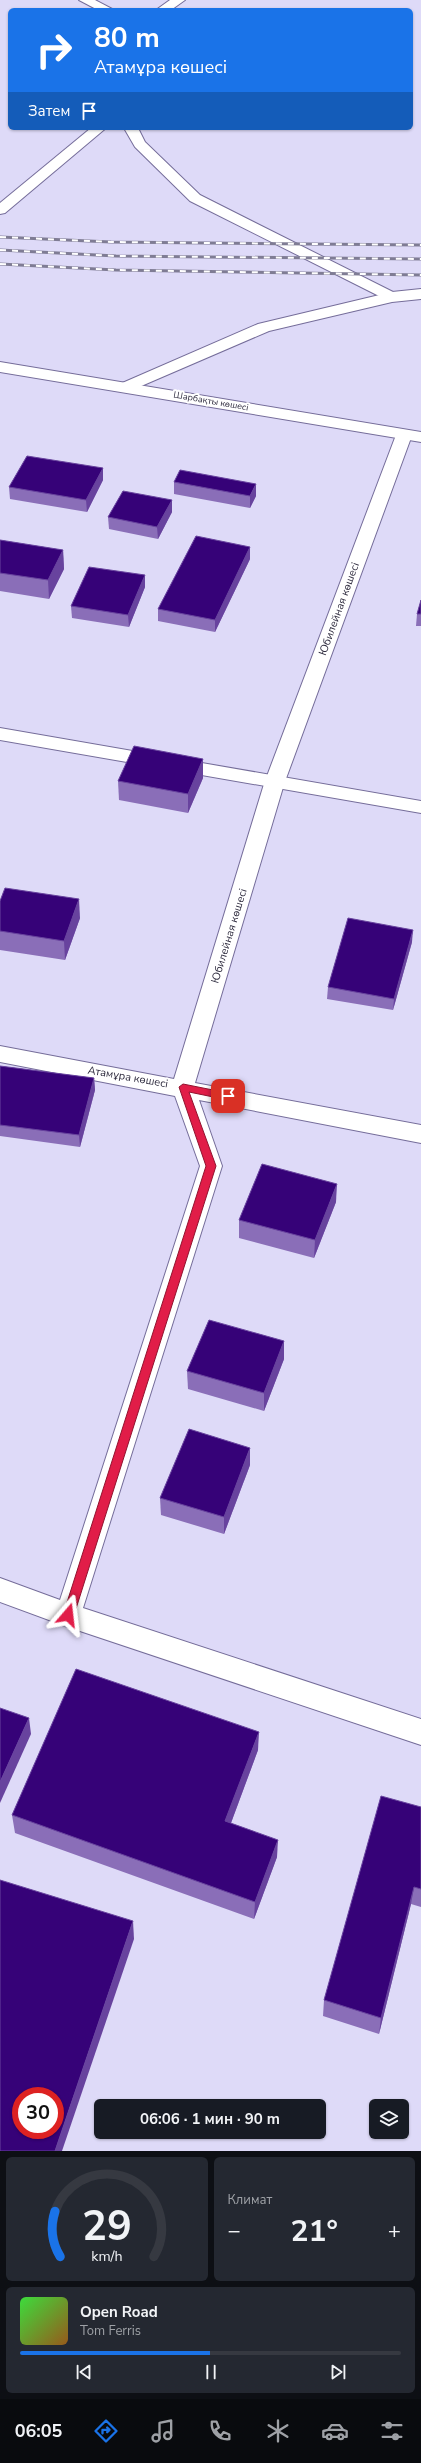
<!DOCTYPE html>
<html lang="ru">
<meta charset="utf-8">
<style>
:root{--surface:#171b24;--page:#242831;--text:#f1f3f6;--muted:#9ea1a6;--line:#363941;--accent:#1a73e8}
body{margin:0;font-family:"Nunito Sans",sans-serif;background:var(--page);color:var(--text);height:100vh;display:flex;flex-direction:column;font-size:15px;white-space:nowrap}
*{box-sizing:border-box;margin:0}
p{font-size:13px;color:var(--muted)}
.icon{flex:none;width:22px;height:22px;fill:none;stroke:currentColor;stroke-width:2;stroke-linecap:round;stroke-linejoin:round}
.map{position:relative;height:2151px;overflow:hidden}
.drawer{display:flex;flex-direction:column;gap:6px;padding:6px;background:#0d0f14;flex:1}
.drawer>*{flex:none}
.guide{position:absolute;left:8px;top:8px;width:405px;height:122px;border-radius:6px;box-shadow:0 1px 3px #0004;background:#1a73e8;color:#fff;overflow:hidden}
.fabs{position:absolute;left:369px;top:2099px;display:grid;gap:8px}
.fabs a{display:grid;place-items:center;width:40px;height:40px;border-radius:6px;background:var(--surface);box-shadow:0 1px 3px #0004;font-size:20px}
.speed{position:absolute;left:12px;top:2087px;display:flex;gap:8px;font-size:20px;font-weight:700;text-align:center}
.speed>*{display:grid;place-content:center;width:52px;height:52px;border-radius:50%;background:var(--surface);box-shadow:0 1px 3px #0004;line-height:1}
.speed .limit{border:6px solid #d22;background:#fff;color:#111}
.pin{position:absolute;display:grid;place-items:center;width:34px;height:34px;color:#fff;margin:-17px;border-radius:8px;box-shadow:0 2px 6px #0006}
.me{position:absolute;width:44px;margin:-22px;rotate:17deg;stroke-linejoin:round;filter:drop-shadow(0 0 3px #0008)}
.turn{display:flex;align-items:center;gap:14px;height:84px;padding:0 20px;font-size:18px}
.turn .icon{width:52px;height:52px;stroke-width:2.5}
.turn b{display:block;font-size:28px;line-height:34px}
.then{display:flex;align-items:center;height:38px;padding:0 20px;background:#0003;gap:8px;font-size:15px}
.big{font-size:30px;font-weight:700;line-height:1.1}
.drawer .card{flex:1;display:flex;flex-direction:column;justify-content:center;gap:6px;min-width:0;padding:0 14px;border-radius:6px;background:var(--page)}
.drawer .dial{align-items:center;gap:0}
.dial svg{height:104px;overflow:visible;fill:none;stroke:var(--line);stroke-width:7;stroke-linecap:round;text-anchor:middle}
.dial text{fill:var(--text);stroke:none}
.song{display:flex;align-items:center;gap:12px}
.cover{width:48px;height:48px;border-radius:6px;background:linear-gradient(135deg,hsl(120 70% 55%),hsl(30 70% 35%))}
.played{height:4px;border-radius:2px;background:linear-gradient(90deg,var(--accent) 50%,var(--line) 50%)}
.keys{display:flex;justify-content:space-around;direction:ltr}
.heat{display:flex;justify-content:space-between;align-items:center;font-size:22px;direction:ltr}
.drawer .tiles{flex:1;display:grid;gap:6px;grid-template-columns:1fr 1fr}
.card:last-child{grid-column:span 2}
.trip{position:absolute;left:94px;top:2099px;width:232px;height:40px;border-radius:6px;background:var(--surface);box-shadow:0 1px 3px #0004;font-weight:700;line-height:40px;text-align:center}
.menu{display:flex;height:64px;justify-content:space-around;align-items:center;background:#090b0e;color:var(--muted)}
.menu .icon{width:28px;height:28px}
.menu .selected{color:var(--accent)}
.menu b{font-size:18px;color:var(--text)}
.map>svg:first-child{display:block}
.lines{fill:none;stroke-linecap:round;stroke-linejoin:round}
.service-casing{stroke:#756d9a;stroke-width:2}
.minor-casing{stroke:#756d9a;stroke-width:2}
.tertiary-casing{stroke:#756d9a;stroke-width:2}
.service{fill:#fff;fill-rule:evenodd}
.minor{fill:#fff;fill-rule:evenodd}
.tertiary{fill:#fff;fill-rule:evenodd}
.rail-casing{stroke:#7f7c94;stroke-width:3}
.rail{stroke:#fff;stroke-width:2;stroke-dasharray:6;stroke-linecap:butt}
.wall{fill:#8a6eb8}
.shaded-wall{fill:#68439e}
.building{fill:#360278;stroke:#68439e;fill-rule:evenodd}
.route{fill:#e11d48;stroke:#92132f}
.labels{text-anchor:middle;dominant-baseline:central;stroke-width:4;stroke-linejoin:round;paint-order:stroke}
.far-street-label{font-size:9px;fill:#2f2c3f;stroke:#fff}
.street-label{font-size:11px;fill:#2f2c3f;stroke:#fff}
</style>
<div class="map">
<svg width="421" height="2151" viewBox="0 0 421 2151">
<rect width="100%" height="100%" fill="#dedaf8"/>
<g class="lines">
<g class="service-casing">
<g id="service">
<polygon points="79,0 95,0 114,10 98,10"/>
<polygon points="170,0 185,0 171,10 156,10"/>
<polygon points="91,128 106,128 5,213 0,214 0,203"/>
<polygon points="124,128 138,128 145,142 200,195 397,294 399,297 392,301 387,300 190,201 135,147"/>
<polygon points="0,728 421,801 421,813 0,740"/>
</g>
</g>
<g class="minor-casing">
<g id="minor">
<polygon points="421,289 421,299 392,302 269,331 132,390 120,390 118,387 120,384 258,324 392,292"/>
<polygon points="404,430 410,431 412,435 284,784 195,1083 421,1125 421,1143 199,1100 222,1166 83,1608 421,1719 421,1745 68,1627 0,1602 0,1578 60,1600 200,1166 175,1096 0,1062 0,1046 174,1079 264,784 396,435 398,431"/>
</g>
</g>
<g class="tertiary-casing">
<polygon id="tertiary" points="0,362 421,432 421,442 0,372"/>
</g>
<use href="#service" class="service"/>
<use href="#minor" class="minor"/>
<use href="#tertiary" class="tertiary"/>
<g class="rail-casing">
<g id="rail">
<polyline points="0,237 111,242 421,245"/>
<polyline points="0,250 116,256 421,259"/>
<polyline points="0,264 116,270 421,275"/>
</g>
</g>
<use href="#rail" class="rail"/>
</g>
<g class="wall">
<polygon points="103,468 103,480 87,512 10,499 9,487"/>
<polygon points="174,482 256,496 250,508 174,494"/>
<polygon points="172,500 172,512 158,539 109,529 108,517"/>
<polygon points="0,540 63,550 64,569 49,599 0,591"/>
<polygon points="250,547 250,559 215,632 158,621 158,609"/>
<polygon points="145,575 145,587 129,627 72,618 71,606"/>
<polygon points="421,600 421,626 416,626 417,614"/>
<polygon points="203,759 203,778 188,813 119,800 118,781"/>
<polygon points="0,901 80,918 65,960 0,950"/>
<polygon points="412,942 393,1010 327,999 328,987"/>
<polygon points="0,1066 94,1078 95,1090 80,1147 0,1136"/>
<polygon points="336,1202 314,1258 239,1238 239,1220"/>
<polygon points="284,1341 284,1359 264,1411 188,1389 187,1371"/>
<polygon points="250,1465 224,1534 161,1515 160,1498"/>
<polygon points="258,1750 231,1823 277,1857 254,1919 15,1833 12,1815"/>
<polygon points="421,1807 421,1907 411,1904 379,2034 323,2016 324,2000"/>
</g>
<g class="shaded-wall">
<polygon points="103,468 103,480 87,512 86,500"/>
<polygon points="256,484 256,496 250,508 250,496"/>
<polygon points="172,500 172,512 158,539 157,527"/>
<polygon points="250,547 250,559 215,632 215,620"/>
<polygon points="63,550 64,569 49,599 48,580"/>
<polygon points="145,575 145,587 129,627 128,615"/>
<polygon points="203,759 203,778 188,813 188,794"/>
<polygon points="79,899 80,918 65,960 64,941"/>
<polygon points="413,930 412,942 393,1010 394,999"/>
<polygon points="94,1078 95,1090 80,1147 79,1135"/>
<polygon points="337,1184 336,1202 314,1258 315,1240"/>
<polygon points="284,1341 284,1359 264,1411 264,1393"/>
<polygon points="250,1448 250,1465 224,1534 224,1517"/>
<polygon points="29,1718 31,1734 0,1803 0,1782"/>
<polygon points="259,1732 258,1750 225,1839 225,1821"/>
<polygon points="278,1840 277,1857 254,1919 255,1902"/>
<polygon points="414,1887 411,1904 379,2034 381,2018"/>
<polygon points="133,1921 134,1939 62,2151 55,2151"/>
</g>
<g class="building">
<polygon points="27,456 103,468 86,500 9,487"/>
<polygon points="180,470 256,484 250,496 174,482"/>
<polygon points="123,491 172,500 157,527 108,517"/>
<polygon points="196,536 250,547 215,620 158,609"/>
<polygon points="0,540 63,550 48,580 0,573"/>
<polygon points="89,567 145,575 128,615 71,606"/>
<polygon points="421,600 421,614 417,614"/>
<polygon points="134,746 203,759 188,794 118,781"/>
<polygon points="5,888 79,899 64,941 0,931 0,901"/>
<polygon points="348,918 413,930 394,999 328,987"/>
<polygon points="0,1066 94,1078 79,1135 0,1125"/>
<polygon points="262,1164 337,1184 315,1240 239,1220"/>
<polygon points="209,1320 284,1341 264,1393 187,1371"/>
<polygon points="189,1429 250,1448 224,1517 160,1498"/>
<polygon points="76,1669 259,1732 225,1821 278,1840 255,1902 12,1815"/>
<polygon points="0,1708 29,1718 0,1782"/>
<polygon points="381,1796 421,1807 421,1889 414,1887 381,2018 324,2000"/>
<path d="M 0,1880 L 133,1921 L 55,2151 L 0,2151 ZM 21,2096 L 55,2096 L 55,2130 L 21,2130 Z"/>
</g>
<polygon class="route" points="183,1084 228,1093 232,1096 228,1100 189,1092 216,1166 74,1615 68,1620 63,1615 206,1166 179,1087"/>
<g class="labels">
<g class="far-street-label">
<text transform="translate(211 401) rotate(10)">Шарбақты көшесі</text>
</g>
<g class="street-label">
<text transform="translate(339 609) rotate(-70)">Юбилейная көшесі</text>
<text transform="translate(229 936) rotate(-73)">Юбилейная көшесі</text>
<text transform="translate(128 1077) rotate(10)">Атамұра көшесі</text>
</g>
</g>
</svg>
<div class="fabs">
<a><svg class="icon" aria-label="layers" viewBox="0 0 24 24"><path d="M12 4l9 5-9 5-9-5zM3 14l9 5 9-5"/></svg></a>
</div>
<div class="speed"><div class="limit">30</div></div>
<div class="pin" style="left:228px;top:1096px;background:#d93025"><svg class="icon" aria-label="arrive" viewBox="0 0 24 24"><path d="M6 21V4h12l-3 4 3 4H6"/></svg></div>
<svg class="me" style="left:68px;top:1615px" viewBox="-20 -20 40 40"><path d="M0-17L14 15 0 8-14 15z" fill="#e11d48" stroke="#fff" stroke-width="4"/></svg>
<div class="trip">06:06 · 1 мин · 90 m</div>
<div class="guide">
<div class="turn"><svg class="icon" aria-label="right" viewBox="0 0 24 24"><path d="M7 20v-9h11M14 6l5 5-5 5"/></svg><div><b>80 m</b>Атамұра көшесі</div></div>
<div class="then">Затем<svg class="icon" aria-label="arrive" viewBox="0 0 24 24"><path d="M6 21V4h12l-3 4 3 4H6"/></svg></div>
</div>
</div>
<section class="drawer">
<div class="tiles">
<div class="card dial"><svg viewBox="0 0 100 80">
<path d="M14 69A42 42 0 1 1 86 69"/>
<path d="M14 69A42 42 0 0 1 10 34" stroke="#1a73e8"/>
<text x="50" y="56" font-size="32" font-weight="700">29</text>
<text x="50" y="72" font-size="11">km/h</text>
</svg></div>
<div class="card"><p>Климат</p>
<div class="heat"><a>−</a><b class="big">21°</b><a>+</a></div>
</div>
<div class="card">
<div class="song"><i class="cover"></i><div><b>Open Road</b><p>Tom Ferris</p></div></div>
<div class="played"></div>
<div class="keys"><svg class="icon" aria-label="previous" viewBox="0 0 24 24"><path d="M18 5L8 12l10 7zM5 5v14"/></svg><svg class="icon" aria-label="pause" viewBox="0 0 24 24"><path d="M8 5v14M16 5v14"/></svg><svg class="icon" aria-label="next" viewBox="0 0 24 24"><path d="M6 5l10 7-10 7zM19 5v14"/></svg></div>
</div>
</div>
</section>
<nav class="menu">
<b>06:05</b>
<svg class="icon selected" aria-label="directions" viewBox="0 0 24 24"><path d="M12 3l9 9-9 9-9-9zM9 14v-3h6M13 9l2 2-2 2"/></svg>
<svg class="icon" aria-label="music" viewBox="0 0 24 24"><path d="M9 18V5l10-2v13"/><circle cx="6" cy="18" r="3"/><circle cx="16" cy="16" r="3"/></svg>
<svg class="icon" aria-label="phone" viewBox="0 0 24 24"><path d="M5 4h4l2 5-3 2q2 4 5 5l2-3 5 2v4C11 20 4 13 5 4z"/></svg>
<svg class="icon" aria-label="climate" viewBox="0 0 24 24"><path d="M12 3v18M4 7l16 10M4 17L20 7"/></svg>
<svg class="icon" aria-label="car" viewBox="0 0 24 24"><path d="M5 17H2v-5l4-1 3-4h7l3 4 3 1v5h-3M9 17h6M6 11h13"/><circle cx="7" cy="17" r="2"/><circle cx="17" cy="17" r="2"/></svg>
<svg class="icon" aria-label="filters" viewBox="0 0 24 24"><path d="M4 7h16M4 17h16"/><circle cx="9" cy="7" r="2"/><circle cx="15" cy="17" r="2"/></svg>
</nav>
